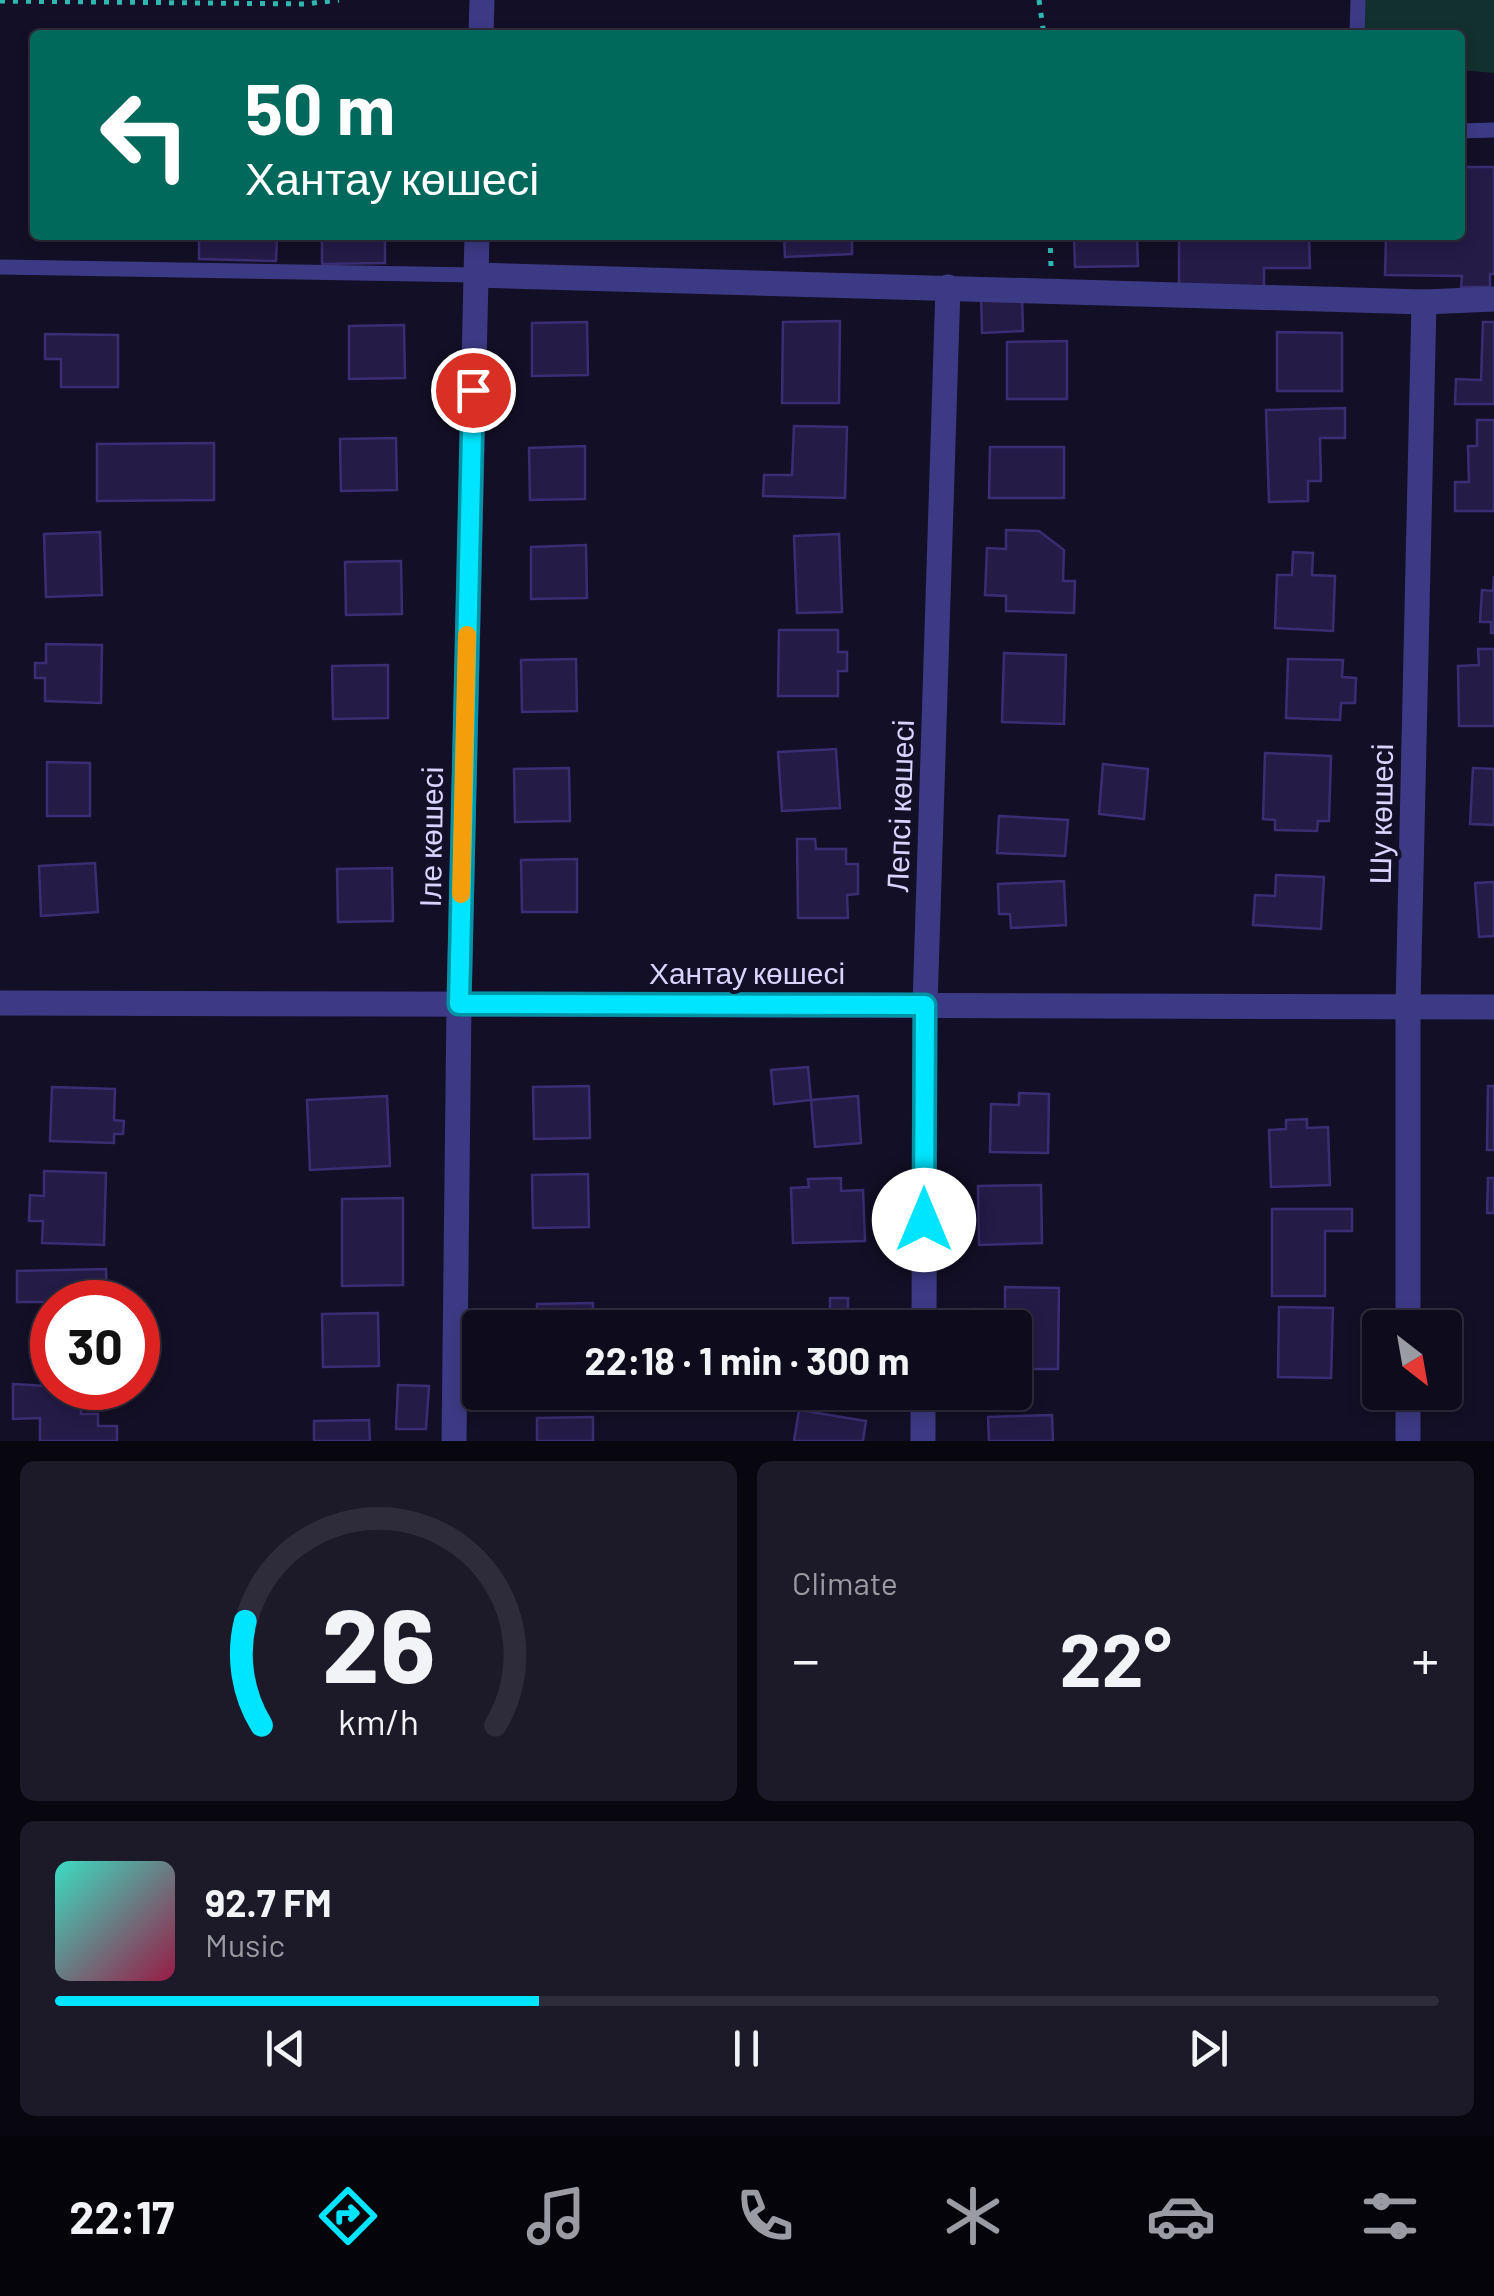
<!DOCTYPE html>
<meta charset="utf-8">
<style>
:root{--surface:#0e0b1c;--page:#1c1929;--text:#f1f3f6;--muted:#9b9ba3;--line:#2e2b3b;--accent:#00e5ff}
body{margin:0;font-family:Barlow,sans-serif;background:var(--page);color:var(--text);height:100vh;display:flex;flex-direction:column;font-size:38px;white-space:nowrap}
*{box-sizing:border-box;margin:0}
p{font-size:32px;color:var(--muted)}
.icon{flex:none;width:55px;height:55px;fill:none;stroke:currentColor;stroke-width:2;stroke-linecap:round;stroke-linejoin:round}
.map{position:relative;height:1441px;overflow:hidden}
.panel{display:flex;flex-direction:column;gap:20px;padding:20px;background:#08060f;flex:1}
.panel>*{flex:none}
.banner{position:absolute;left:30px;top:30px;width:1435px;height:210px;border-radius:10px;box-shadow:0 5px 15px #0003,0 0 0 2px var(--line);background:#00695c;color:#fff;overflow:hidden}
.needle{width:65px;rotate:149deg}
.buttons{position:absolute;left:1362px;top:1310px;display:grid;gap:20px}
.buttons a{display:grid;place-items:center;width:100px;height:100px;border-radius:10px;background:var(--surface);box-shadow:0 5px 15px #0003,0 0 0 2px var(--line);font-size:50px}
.speed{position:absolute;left:30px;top:1280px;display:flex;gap:20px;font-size:50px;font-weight:700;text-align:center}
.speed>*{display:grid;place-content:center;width:130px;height:130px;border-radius:50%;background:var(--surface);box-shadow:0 5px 15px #0003,0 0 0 2px var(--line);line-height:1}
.speed .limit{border:15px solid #d22;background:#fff;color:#111}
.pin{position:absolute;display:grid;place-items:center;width:85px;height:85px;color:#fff;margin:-42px;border:5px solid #fff;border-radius:50%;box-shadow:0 2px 10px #0007}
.me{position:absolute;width:110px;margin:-55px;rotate:0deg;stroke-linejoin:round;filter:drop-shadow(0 0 8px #0008)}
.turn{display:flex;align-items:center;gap:35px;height:210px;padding:0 50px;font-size:45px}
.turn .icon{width:130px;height:130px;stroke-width:2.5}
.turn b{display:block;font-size:70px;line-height:85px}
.big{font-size:75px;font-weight:700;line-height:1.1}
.panel .card{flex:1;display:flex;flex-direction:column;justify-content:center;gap:15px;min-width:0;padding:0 35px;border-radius:15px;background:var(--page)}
.panel .dial{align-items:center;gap:0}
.dial svg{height:260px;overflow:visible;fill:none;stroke:var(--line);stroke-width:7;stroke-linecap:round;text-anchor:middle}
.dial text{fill:var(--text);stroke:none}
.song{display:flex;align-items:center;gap:30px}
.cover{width:120px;height:120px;border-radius:15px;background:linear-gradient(135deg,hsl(170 70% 55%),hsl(340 70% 35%))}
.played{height:10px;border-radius:5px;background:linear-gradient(90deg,var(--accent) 35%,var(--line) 35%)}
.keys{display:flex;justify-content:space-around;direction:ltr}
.heat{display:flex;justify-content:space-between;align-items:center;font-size:55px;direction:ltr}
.panel .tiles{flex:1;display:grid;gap:20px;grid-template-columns:1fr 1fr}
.card:last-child{grid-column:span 2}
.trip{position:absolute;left:462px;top:1310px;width:570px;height:100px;border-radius:10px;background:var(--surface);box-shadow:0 5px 15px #0003,0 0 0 2px var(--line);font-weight:700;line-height:100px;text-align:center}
.tab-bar{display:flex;height:160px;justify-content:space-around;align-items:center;background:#06040b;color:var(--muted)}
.tab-bar .icon{width:70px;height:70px}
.tab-bar .on{color:var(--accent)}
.tab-bar b{font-size:45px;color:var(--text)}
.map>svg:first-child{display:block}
.green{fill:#12302f}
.building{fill:#241b47;stroke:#3b2d73;stroke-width:2.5}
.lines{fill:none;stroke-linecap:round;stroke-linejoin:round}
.path{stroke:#2fb8b0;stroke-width:5;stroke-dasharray:5 8;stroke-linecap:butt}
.lane{stroke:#3d3a85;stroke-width:15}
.street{stroke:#3d3a85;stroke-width:25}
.route-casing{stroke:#0095a6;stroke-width:25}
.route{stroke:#00e5ff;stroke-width:18}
.slow{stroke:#f59e0b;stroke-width:18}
.labels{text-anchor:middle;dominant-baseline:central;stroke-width:8;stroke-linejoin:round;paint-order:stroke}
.street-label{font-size:30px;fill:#d9d4ff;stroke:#130f26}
</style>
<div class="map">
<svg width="1494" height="1441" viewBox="0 0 1494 1441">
<rect width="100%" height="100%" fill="#130f26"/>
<polygon class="green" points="1358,0 1494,0 1494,73 1460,70 1460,35 1357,35"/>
<g class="building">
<polygon points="1460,167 1494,167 1494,274 1490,274 1490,287 1461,287 1462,276 1385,275 1386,235 1460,235"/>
<polygon points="199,235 308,235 308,238 277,237 276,261 199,259"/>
<polygon points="322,235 385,235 385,263 322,264"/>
<polygon points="784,235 852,235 852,254 785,257"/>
<polygon points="1074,235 1137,235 1138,266 1075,267"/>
<polygon points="1179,235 1309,235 1310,268 1264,268 1264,291 1179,292"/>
<polygon points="1022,294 1023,331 982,333 981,295"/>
<polygon points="840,321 839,403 782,403 783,322"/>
<polygon points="587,322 588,375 532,376 532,323"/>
<polygon points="1483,322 1494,322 1494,404 1455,404 1456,379 1481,380"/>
<polygon points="404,325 405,378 349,379 349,326"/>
<polygon points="1277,332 1342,333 1342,391 1277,391"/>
<polygon points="45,334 118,335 118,387 61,387 61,359 45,359"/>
<polygon points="1067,341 1067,399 1007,399 1007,342"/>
<polygon points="1345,408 1345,438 1320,438 1321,481 1308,481 1308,501 1269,502 1266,410"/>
<polygon points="1477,420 1494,420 1494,511 1455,511 1455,482 1469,482 1468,446 1477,446"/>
<polygon points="794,426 847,427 845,498 763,496 764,475 792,475"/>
<polygon points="396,438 397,490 341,491 340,439"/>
<polygon points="214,443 214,500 97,501 97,444"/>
<polygon points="585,446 585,499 530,500 529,448"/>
<polygon points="990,447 1064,447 1064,498 989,498"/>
<polygon points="1006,530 1039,531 1064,550 1063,581 1075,581 1074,613 1006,611 1006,596 985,595 987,548 1006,549"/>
<polygon points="100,532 102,595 46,597 44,534"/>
<polygon points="839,534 842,612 797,613 794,536"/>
<polygon points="586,545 587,598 531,599 531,547"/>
<polygon points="1293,552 1313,553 1312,575 1335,576 1333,631 1275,628 1277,575 1292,575"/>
<polygon points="401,561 402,614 346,615 345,562"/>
<polygon points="1494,576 1494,633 1491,633 1491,622 1480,622 1482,590 1493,591"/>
<polygon points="779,630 838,630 838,652 847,652 847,671 838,671 838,696 778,696"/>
<polygon points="46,644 102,645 101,703 45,701 45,678 35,678 35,663 46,663"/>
<polygon points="1478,649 1494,649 1494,726 1459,726 1458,666 1479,665"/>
<polygon points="1004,653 1066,655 1064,724 1002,722"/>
<polygon points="576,659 577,711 522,712 521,660"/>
<polygon points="1288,659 1343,660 1342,677 1356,678 1355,703 1341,703 1340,720 1286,718"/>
<polygon points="388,665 388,718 333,719 332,666"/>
<polygon points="836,749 840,808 782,811 778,752"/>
<polygon points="1265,753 1331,756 1329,821 1318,821 1317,831 1275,830 1275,820 1263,819"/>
<polygon points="47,762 90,763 90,816 47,816"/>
<polygon points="1103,764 1148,769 1144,819 1099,814"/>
<polygon points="569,768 570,821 515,822 514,769"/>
<polygon points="1473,768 1494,769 1494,825 1470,824"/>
<polygon points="999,816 1068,820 1065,856 997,853"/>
<polygon points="797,839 815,839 816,849 846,849 846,864 858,864 858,894 847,895 848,918 798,918"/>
<polygon points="577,859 577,912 522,912 521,860"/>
<polygon points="95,863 98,912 41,916 39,866"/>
<polygon points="392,868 393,921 338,922 337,869"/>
<polygon points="1276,875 1324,877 1321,929 1253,925 1255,895 1275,896"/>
<polygon points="1064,881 1066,925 1011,928 1010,914 999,914 998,884"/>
<polygon points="1494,882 1494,936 1479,937 1475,883"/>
<polygon points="808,1067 811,1100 774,1104 771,1070"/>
<polygon points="589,1086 590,1138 534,1139 533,1087"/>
<polygon points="1488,1086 1494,1086 1494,1150 1487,1150"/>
<polygon points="52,1087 115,1089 114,1120 124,1121 123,1134 114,1134 114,1143 50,1141"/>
<polygon points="1019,1093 1049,1094 1048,1153 990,1152 991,1104 1019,1105"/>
<polygon points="387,1096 390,1166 310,1170 307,1100"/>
<polygon points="858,1096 861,1143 815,1147 811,1100"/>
<polygon points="1307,1119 1307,1128 1328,1127 1330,1185 1271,1187 1269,1130 1286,1129 1286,1120"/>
<polygon points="44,1171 106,1173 104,1245 42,1243 43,1221 29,1221 30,1195 44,1196"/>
<polygon points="588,1174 589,1227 533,1228 532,1175"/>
<polygon points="841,1178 841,1191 863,1190 865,1241 793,1243 791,1188 809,1187 808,1179"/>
<polygon points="1488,1178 1494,1178 1494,1213 1487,1213"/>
<polygon points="1041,1185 1042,1243 979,1245 978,1186"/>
<polygon points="403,1198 403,1285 342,1286 342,1199"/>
<polygon points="1272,1209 1352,1209 1352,1231 1325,1231 1325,1296 1272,1296"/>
<polygon points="106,1269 107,1302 52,1302 52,1353 36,1353 36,1343 45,1343 44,1302 17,1302 17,1271"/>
<polygon points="1005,1287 1059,1288 1058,1369 1015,1369 1015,1328 991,1328 991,1321 974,1321 975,1309 1005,1310"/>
<polygon points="830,1298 848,1298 848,1310 865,1310 865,1328 813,1328 813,1311 830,1311"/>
<polygon points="593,1303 593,1328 537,1328 537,1304"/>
<polygon points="1279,1307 1333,1308 1331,1378 1278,1377"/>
<polygon points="378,1313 379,1366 323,1367 322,1314"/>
<polygon points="13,1384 80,1388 81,1414 98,1414 98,1426 117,1426 117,1441 40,1441 40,1418 13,1419"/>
<polygon points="398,1385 429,1386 426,1429 396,1429"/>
<polygon points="799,1410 866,1421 863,1441 794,1441"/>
<polygon points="1052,1415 1053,1441 989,1441 988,1417"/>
<polygon points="593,1417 593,1441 537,1441 537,1418"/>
<polygon points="369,1420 370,1441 314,1441 314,1421"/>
</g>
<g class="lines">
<g class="path">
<polyline points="1039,0 1044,35"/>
<polyline points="0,1 305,4 339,0"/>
<polyline points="1050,235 1051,267"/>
</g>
<g class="lane">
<polyline points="1357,35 1358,0"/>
<polyline points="1460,131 1494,130"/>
<polyline points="0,267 476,275"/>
</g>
<g class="street">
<polyline points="481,35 482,0"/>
<polyline points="476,275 1424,302 1494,299"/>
<polyline points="0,1003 1494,1007"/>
<polyline points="924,1328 925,1005 948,287"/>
<polyline points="1408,1328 1408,1006 1424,302"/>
<polyline points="454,1441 459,1004 477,235"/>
<polyline points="923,1441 923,1392"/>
<polyline points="1408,1441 1408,1392"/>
</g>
</g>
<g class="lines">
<g class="route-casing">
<polyline id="route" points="473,390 459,1004 925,1005 924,1220"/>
</g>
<use href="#route" class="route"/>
<polyline class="slow" points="461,894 467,635"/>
</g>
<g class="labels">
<g class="street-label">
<text transform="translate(899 806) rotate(-88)">Лепсі көшесі</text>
<text transform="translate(1380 814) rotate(-89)">Шу көшесі</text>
<text transform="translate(430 837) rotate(-89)">Іле көшесі</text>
<text x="747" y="972">Хантау көшесі</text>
</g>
</g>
</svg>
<div class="buttons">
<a><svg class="needle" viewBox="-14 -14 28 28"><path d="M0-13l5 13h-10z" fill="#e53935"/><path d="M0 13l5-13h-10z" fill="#9b9ba3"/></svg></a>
</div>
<div class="speed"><div class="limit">30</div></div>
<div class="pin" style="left:473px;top:390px;background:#d93025"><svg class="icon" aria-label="arrive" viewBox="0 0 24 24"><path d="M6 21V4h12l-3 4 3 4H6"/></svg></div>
<svg class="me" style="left:924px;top:1220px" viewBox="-20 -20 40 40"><circle r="19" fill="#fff"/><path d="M0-13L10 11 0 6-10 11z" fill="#00e5ff"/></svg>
<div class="trip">22:18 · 1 min · 300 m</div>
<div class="banner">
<div class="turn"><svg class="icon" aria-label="left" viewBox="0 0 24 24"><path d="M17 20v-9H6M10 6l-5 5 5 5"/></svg><div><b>50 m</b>Хантау көшесі</div></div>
</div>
</div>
<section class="panel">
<div class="tiles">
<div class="card dial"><svg viewBox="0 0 100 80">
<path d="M14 69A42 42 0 1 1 86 69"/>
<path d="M14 69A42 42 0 0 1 9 37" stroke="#00e5ff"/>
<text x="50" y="56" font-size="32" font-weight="700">26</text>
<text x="50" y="72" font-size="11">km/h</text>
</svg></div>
<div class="card"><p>Climate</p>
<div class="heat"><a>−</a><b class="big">22°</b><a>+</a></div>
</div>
<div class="card">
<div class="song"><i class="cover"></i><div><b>92.7 FM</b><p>Music</p></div></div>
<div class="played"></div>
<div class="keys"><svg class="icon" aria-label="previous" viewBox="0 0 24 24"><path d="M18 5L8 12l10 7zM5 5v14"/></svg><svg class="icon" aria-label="pause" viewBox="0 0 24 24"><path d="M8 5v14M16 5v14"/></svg><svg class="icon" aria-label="next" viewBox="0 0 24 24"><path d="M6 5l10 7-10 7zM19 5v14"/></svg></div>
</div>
</div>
</section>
<nav class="tab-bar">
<b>22:17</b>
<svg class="icon on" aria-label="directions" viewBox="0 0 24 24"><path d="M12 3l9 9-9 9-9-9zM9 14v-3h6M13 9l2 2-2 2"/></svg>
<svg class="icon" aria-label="music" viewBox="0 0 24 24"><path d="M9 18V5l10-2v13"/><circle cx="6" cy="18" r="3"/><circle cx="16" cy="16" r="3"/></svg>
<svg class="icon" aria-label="phone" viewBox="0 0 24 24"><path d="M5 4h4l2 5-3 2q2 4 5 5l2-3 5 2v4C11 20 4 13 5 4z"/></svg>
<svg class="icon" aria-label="climate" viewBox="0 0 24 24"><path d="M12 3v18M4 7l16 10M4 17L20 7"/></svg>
<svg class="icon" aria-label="car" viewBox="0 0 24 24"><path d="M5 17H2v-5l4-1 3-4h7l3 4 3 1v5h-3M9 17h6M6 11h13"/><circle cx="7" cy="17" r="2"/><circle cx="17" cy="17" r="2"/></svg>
<svg class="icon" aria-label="filters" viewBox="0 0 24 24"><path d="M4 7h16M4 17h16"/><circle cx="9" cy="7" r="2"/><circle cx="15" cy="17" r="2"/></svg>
</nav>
